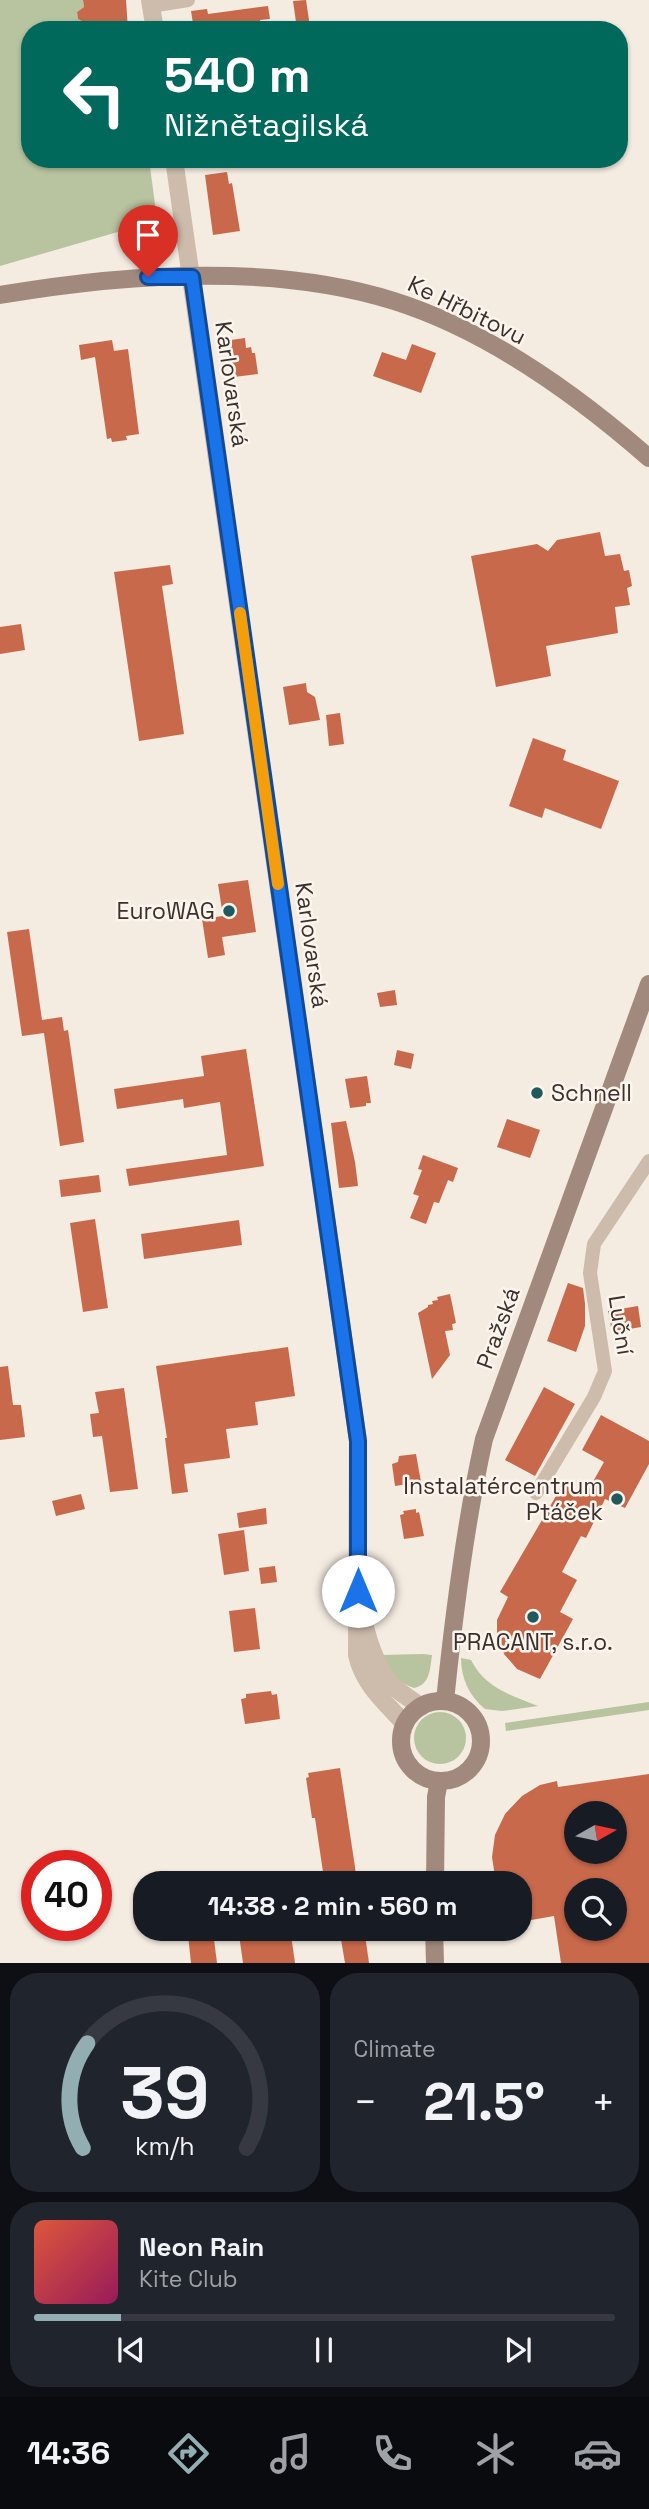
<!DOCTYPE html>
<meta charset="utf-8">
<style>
:root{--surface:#171b24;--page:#20242c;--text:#f1f3f6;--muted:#9ea1a6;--line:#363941;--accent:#92aeb2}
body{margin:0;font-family:"Space Grotesk",sans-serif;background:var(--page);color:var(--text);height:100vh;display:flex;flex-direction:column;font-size:26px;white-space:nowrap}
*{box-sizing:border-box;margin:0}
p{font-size:23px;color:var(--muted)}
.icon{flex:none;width:38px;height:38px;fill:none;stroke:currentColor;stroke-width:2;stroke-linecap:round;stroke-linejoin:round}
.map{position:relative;height:1963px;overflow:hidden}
.panel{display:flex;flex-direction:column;gap:10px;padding:10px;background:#0d0f14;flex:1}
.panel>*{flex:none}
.guide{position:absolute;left:21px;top:21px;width:607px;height:147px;border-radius:28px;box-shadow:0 2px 5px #0004;background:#00695c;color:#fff;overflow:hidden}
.needle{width:46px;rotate:81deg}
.controls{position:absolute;left:564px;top:1801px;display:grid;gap:14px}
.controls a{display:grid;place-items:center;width:63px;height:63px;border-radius:50%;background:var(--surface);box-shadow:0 2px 5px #0004;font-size:35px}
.speed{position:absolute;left:21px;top:1850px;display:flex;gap:14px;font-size:35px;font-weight:700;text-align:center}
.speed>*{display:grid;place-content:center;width:91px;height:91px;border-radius:50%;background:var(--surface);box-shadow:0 2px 5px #0004;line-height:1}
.speed .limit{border:10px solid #d22;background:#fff;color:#111}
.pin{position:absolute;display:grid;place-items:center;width:60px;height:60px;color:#fff;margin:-72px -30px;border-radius:50% 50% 50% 0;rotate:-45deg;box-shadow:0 0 7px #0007}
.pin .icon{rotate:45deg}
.me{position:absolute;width:77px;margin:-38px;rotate:0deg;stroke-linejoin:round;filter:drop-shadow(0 0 5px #0008)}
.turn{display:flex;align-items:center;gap:24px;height:147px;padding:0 28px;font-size:32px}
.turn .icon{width:91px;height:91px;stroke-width:2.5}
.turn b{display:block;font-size:49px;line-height:60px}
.big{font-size:52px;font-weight:800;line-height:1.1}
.panel .widget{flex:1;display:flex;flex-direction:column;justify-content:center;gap:10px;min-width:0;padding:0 24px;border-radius:28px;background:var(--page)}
.panel .dial{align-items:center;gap:0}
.dial svg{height:182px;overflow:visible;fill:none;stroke:var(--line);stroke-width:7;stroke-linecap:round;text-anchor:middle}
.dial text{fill:var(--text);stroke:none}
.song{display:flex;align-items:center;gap:21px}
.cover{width:84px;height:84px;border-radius:10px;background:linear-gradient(135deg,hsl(10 70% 55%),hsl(330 70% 35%))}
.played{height:7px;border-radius:4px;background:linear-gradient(90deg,var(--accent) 15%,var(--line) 15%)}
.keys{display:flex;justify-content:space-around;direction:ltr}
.heat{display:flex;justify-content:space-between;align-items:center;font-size:38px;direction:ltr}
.panel .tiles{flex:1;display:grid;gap:10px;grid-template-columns:1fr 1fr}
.widget:last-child{grid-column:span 2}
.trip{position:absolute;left:133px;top:1871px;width:399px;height:70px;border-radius:28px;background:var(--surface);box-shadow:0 2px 5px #0004;font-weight:800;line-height:70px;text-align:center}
.menu{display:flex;height:112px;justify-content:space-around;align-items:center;background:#090b0e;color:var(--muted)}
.menu .icon{width:49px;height:49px}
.menu .selected{color:var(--accent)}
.menu b{font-size:32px;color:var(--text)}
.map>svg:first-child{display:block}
.green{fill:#b8c4a0}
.building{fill:#c8694b;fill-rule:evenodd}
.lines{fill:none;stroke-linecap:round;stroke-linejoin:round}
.minor{stroke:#cdbbac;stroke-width:14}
.tertiary{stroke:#cdbbac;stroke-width:18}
.secondary{stroke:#a18a7d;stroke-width:18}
.route-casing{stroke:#114b97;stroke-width:18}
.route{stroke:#1a73e8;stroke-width:12}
.slow{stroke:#f59e0b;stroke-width:12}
.poi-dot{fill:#1f5a5e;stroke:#fbf5ee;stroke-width:2.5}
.labels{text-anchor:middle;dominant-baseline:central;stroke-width:5;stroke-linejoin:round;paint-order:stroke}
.street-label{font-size:23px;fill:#3b302b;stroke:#fbf5ee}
.poi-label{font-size:23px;fill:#3b302b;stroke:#fbf5ee;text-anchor:end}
</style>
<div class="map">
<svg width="649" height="1963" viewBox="0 0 649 1963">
<rect width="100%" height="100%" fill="#f4ebe1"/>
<g class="green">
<polygon points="0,0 83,0 84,7 77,12 78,19 84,21 87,30 30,30 30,159 149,159 156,212 142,225 0,266"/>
<path d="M 423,1654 L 432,1655 C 430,1669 430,1685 414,1688 C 396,1682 390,1671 382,1655 Z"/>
<path d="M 461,1658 L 471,1660 C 485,1688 511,1695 538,1706 L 502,1711 L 485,1709 C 469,1696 461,1678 461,1658 Z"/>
<polygon points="649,1702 649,1710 506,1731 505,1723"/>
<circle cx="440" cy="1738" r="26"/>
</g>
<g class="building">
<polygon points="83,0 126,0 128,30 86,30 84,22 78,19 77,12 84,7"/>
<polygon points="306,0 310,27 297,29 293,1"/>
<polygon points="268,6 270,19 260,20 261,27 255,30 242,30 241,23 194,30 191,11 207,9 208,14"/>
<polygon points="227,172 229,184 232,183 240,231 213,235 205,175"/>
<polygon points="245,338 246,348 251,347 252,353 255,353 258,374 234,377 228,347 232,347 231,340"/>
<polygon points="112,340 114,351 128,349 139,434 126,436 127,440 112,442 111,438 107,439 95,357 81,360 79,345"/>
<polygon points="412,344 436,353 421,393 373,376 382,352 406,360"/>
<polygon points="600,532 605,556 620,554 624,571 629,570 632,586 627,588 630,605 615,607 618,633 546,646 551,676 496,687 471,556 537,544 548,551 557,540"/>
<polygon points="170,565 173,584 162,586 184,734 139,741 114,572"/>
<polygon points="21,624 25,650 0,654 0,627"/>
<polygon points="306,683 307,692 315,697 320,720 289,725 283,687"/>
<polygon points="340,713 344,744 329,746 326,715"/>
<polygon points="533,738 566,750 563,760 619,781 601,829 545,808 542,818 509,806"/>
<polygon points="248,880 256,932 222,937 225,955 208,958 202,919 223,916 218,884"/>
<polygon points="29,929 42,1020 62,1017 64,1031 68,1030 84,1142 60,1146 44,1033 22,1036 7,932"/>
<polygon points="395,990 397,1005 380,1007 377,993"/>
<polygon points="246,1049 264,1166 129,1186 126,1169 227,1155 220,1102 184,1108 183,1099 117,1109 114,1089 204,1076 201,1056"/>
<polygon points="397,1050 414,1054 411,1069 394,1065"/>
<polygon points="367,1076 371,1103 366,1103 366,1106 350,1108 345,1079"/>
<polygon points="507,1119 540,1130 530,1158 497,1147"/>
<polygon points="346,1121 355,1162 358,1186 339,1188 331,1123"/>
<polygon points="423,1155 458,1168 453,1182 448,1180 439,1203 434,1202 426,1224 410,1218 419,1196 413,1194 422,1170 418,1169"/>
<polygon points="99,1175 101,1192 61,1197 59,1180"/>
<polygon points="95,1219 108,1308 83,1312 70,1223"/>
<polygon points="239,1220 242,1245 144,1259 141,1234"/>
<polygon points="568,1283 583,1288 585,1304 585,1326 576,1352 547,1341"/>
<polygon points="450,1294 456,1323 452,1324 453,1330 445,1331 450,1355 432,1379 418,1313 428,1307 428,1305 433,1304 432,1301 438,1300 437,1297"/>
<polygon points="638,1306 641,1327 612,1332 608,1311"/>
<polygon points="288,1347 295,1396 255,1402 258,1425 226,1429 230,1458 184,1464 188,1492 172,1494 165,1438 167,1438 156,1366"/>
<polygon points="8,1366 13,1405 21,1405 25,1437 0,1440 0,1367"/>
<polygon points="544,1387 575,1404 535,1476 505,1460"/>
<polygon points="124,1388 138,1489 110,1492 102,1436 93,1437 90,1414 99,1413 95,1392"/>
<polygon points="601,1415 649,1441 649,1464 625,1508 605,1499 586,1538 581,1536 562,1572 577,1580 560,1612 573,1619 540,1679 517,1669 504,1654 497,1635 497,1620 508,1597 500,1592 563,1484 585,1496 604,1462 582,1450"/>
<polygon points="416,1454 421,1482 395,1486 392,1464 398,1462 399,1456"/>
<polygon points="81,1494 85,1509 56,1516 52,1501"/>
<polygon points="266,1508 267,1524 239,1528 237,1513"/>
<polygon points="416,1509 416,1513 419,1512 424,1536 404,1539 400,1515 404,1514 403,1511"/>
<polygon points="244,1530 249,1571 224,1575 218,1534"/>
<polygon points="275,1566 277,1582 261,1584 259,1568"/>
<polygon points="255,1608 260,1649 234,1652 229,1611"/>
<polygon points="271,1691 272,1695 277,1694 280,1719 245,1724 241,1699 246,1698 246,1694"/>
<polygon points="340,1768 355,1867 357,1883 332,1883 330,1871 323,1872 315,1818 312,1818 306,1778 309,1777 308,1773"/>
<path d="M 649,1774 L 649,1963 L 561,1963 L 554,1916 L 520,1922 L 520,1883 L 496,1883 L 492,1857 L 495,1835 L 505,1814 L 522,1796 L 540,1785 L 557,1781 L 558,1787 ZM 576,1813 L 614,1813 L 614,1852 L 576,1852 ZM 576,1890 L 614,1890 L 614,1928 L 576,1928 Z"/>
<polygon points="238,1928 290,1928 295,1963 243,1963"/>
<polygon points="339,1928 364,1928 369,1963 345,1963"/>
<polygon points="213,1932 217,1963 191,1963 188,1935"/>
</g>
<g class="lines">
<g class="minor">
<polyline points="151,6 188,0"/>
<polyline points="536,1493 594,1397 605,1371 590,1273 594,1244 649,1161"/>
</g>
<g class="tertiary">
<polyline points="150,0 155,30"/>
<path d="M 174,159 L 358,1441 L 357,1655 C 363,1684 386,1703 405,1724"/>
<path d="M 363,1619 C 368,1640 377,1670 393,1686 C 402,1694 412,1700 421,1707"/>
</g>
<g class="secondary">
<path d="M 0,295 C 123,274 273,263 394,301 C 486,330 577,395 649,458"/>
<path d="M 445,1701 C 454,1613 465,1525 484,1439 L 649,984"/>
<circle cx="441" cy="1741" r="40"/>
<polyline points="435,1883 436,1797 439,1781"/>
<polyline points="434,1928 435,1963"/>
</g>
</g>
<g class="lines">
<g class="route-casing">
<polyline id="route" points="148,277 192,277 358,1441 358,1591"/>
</g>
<use href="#route" class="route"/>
<polyline class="slow" points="240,613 278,884"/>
</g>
<g class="poi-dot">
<circle cx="229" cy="911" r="7"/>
<circle cx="537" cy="1093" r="7"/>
<circle cx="617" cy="1499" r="7"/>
<circle cx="533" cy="1617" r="7"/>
</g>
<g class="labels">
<g class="street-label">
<text transform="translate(467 310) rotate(26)">Ke Hřbitovu</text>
<text transform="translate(232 384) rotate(82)">Karlovarská</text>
<text transform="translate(312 945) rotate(82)">Karlovarská</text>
<text transform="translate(621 1325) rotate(81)">Luční</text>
<text transform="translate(498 1328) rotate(-70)">Pražská</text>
</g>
<g class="poi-label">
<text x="215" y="911">EuroWAG</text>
<text x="551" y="1093" text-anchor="start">Schnell</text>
<text x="603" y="1486">Instalatércentrum<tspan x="603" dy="26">Ptáček</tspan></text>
<text x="533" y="1642" text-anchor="middle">PRACANT, s.r.o.</text>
</g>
</g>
</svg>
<div class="controls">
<a><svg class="needle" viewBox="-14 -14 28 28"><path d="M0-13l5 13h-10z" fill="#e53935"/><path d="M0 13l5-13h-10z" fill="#9ea1a6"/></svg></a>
<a><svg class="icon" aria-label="search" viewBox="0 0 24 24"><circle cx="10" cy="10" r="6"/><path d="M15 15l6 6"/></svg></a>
</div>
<div class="speed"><div class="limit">40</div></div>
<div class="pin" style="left:148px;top:277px;background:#d93025"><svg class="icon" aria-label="arrive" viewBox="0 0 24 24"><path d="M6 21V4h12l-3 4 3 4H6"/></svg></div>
<svg class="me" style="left:358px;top:1591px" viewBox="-20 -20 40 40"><circle r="19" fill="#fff"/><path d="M0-13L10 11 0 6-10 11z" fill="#1a73e8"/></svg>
<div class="trip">14:38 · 2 min · 560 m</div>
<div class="guide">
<div class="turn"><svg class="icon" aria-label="left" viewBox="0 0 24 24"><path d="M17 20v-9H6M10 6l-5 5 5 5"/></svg><div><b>540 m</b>Nižnětagilská</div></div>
</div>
</div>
<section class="panel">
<div class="tiles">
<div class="widget dial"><svg viewBox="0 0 100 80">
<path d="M14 69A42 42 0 1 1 86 69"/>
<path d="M14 69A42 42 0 0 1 16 23" stroke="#92aeb2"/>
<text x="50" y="56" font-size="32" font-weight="700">39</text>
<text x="50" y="72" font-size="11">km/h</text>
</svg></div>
<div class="widget"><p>Climate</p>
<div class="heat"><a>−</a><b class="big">21.5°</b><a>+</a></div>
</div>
<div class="widget">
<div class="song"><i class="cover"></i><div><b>Neon Rain</b><p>Kite Club</p></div></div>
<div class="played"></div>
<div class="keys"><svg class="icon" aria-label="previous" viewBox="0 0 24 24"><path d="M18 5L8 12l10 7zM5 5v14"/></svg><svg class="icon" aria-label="pause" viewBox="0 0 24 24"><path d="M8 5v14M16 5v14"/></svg><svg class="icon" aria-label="next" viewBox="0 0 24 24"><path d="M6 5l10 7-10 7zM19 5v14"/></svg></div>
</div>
</div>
</section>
<nav class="menu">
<b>14:36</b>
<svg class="icon selected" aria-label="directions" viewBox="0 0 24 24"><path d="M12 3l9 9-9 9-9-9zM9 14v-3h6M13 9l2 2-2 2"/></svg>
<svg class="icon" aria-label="music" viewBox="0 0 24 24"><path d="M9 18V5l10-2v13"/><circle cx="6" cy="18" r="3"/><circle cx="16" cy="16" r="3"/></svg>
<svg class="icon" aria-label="phone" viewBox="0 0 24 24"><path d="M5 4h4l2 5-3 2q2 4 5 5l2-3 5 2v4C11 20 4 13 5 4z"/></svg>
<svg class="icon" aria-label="climate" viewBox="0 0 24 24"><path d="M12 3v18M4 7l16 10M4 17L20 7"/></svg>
<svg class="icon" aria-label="car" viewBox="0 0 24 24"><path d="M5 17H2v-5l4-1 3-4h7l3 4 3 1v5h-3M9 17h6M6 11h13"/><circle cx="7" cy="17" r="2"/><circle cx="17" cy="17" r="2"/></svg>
</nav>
